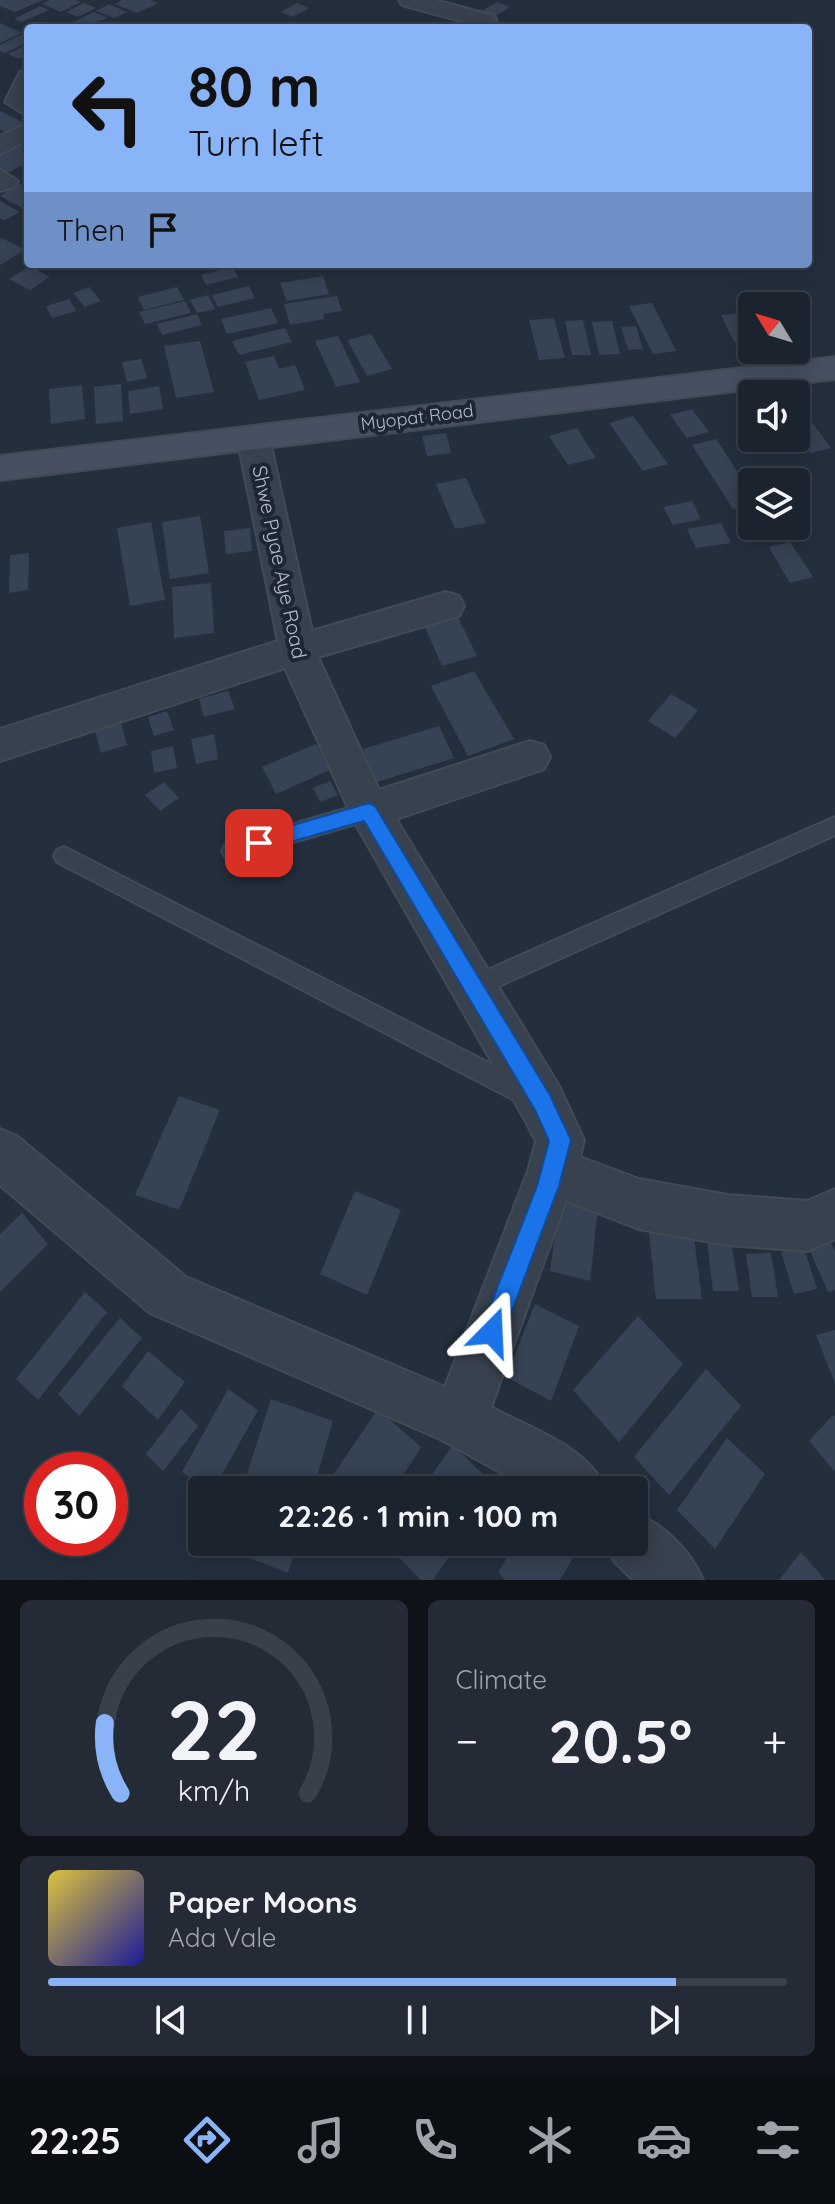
<!DOCTYPE html>
<meta charset="utf-8">
<style>
:root{--surface:#1b232e;--page:#242b36;--text:#f1f3f6;--muted:#a0a4aa;--line:#39404a;--accent:#8ab4f8}
body{margin:0;font-family:Quicksand,sans-serif;background:var(--page);color:var(--text);height:100vh;display:flex;flex-direction:column;font-size:30px;white-space:nowrap}
*{box-sizing:border-box;margin:0}
p{font-size:26px;color:var(--muted)}
.icon{flex:none;width:44px;height:44px;fill:none;stroke:currentColor;stroke-width:2;stroke-linecap:round;stroke-linejoin:round}
.map{position:relative;height:1580px;overflow:hidden}
.drawer{display:flex;flex-direction:column;gap:20px;padding:20px;background:#0f1319;flex:1}
.drawer>*{flex:none}
.guide{position:absolute;left:24px;top:24px;width:788px;height:244px;border-radius:8px;box-shadow:0 4px 20px #0003,0 0 0 2px var(--line);background:#8ab4f8;color:#111;overflow:hidden}
.needle{width:52px;rotate:308deg}
.controls{position:absolute;left:738px;top:292px;display:grid;gap:16px}
.controls a{display:grid;place-items:center;width:72px;height:72px;border-radius:8px;background:var(--surface);box-shadow:0 4px 20px #0003,0 0 0 2px var(--line);font-size:40px}
.speed{position:absolute;left:24px;top:1452px;display:flex;gap:16px;font-size:40px;font-weight:700;text-align:center}
.speed>*{display:grid;place-content:center;width:104px;height:104px;border-radius:50%;background:var(--surface);box-shadow:0 4px 20px #0003,0 0 0 2px var(--line);line-height:1}
.speed .limit{border:12px solid #d22;background:#fff;color:#111}
.pin{position:absolute;display:grid;place-items:center;width:68px;height:68px;color:#fff;margin:-34px;border-radius:16px;box-shadow:0 4px 12px #0006}
.me{position:absolute;width:88px;margin:-44px;rotate:21deg;stroke-linejoin:round;filter:drop-shadow(0 0 6px #0008)}
.turn{display:flex;align-items:center;gap:28px;height:168px;padding:0 32px;font-size:36px}
.turn .icon{width:104px;height:104px;stroke-width:2.5}
.turn b{display:block;font-size:56px;line-height:68px}
.then{display:flex;align-items:center;height:76px;padding:0 32px;background:#0003;gap:16px;font-size:30px}
.big{font-size:60px;font-weight:700;line-height:1.1}
.drawer .widget{flex:1;display:flex;flex-direction:column;justify-content:center;gap:12px;min-width:0;padding:0 28px;border-radius:12px;background:var(--page)}
.drawer .dial{align-items:center;gap:0}
.dial svg{height:208px;overflow:visible;fill:none;stroke:var(--line);stroke-width:7;stroke-linecap:round;text-anchor:middle}
.dial text{fill:var(--text);stroke:none}
.song{display:flex;align-items:center;gap:24px}
.cover{width:96px;height:96px;border-radius:12px;background:linear-gradient(135deg,hsl(50 70% 55%),hsl(240 70% 35%))}
.played{height:8px;border-radius:4px;background:linear-gradient(90deg,var(--accent) 85%,var(--line) 85%)}
.keys{display:flex;justify-content:space-around;direction:ltr}
.heat{display:flex;justify-content:space-between;align-items:center;font-size:44px;direction:ltr}
.drawer .tiles{flex:1;display:grid;gap:20px;grid-template-columns:1fr 1fr}
.widget:last-child{grid-column:span 2}
.trip{position:absolute;left:188px;top:1476px;width:460px;height:80px;border-radius:8px;background:var(--surface);box-shadow:0 4px 20px #0003,0 0 0 2px var(--line);font-weight:700;line-height:80px;text-align:center}
.tabs{display:flex;height:128px;justify-content:space-around;align-items:center;background:#0b0e12;color:var(--muted)}
.tabs .icon{width:56px;height:56px}
.tabs .on{color:var(--accent)}
.tabs b{font-size:36px;color:var(--text)}
.map>svg:first-child{display:block}
.building{fill:#364354}
.lines{fill:none;stroke-linecap:round;stroke-linejoin:round}
.lane-casing{stroke:#414a57;stroke-width:4}
.street-casing{stroke:#414a57;stroke-width:4}
.secondary-casing{stroke:#414a57;stroke-width:4}
.lane{fill:#38414e;fill-rule:evenodd}
.street{fill:#38414e;fill-rule:evenodd}
.secondary{fill:#465061;fill-rule:evenodd}
.route{fill:#1a73e8;stroke:#114b97;stroke-width:2}
.labels{text-anchor:middle;dominant-baseline:central;stroke-width:8;stroke-linejoin:round;paint-order:stroke}
.far-street-label{font-size:18px;fill:#b4bcc9;stroke:#1d2633}
.street-label{font-size:20px;fill:#b4bcc9;stroke:#1d2633}
</style>
<div class="map">
<svg width="835" height="1580" viewBox="0 0 835 1580">
<rect width="100%" height="100%" fill="#242f3e"/>
<g class="building">
<polygon points="0,0 43,0 15,12 0,6"/>
<polygon points="49,0 76,0 81,2 61,12 42,4"/>
<polygon points="122,0 151,0 158,3 137,13 115,4"/>
<polygon points="497,2 510,7 494,17 480,12"/>
<polygon points="84,3 96,8 78,17 66,12"/>
<polygon points="297,3 309,8 293,17 281,12"/>
<polygon points="109,4 127,12 114,18 96,11"/>
<polygon points="40,6 49,10 22,22 14,19"/>
<polygon points="94,12 108,18 81,27 72,23"/>
<polygon points="0,23 22,33 0,43"/>
<polygon points="21,35 28,42 5,53 0,51 0,45"/>
<polygon points="28,44 28,55 19,59 8,54"/>
<polygon points="0,111 25,123 7,133 0,129"/>
<polygon points="28,138 28,162 6,174 0,170 0,152"/>
<polygon points="20,183 28,188 28,211 0,196"/>
<polygon points="0,201 20,212 5,220 0,218"/>
<polygon points="2,238 25,250 0,265 0,239"/>
<polygon points="29,266 50,277 30,290 9,279"/>
<polygon points="233,267 238,277 206,285 201,275"/>
<polygon points="323,276 329,294 287,301 280,283"/>
<polygon points="249,286 255,298 218,307 212,295"/>
<polygon points="89,287 101,301 85,307 73,293"/>
<polygon points="177,287 184,300 144,310 138,297"/>
<polygon points="208,295 215,309 197,313 190,300"/>
<polygon points="337,296 342,311 323,314 324,319 290,325 284,304"/>
<polygon points="69,299 76,311 52,318 46,306"/>
<polygon points="185,301 191,313 145,324 139,312"/>
<polygon points="652,303 676,351 653,354 629,306"/>
<polygon points="271,308 278,323 227,334 221,319"/>
<polygon points="743,313 752,341 734,342 721,315"/>
<polygon points="197,314 202,325 162,335 157,324"/>
<polygon points="554,318 565,358 539,360 529,320"/>
<polygon points="583,320 591,355 572,355 565,321"/>
<polygon points="612,321 620,354 599,355 592,322"/>
<polygon points="636,326 643,349 628,350 621,327"/>
<polygon points="285,328 292,342 239,355 232,341"/>
<polygon points="371,334 392,369 367,376 347,340"/>
<polygon points="338,336 360,382 336,387 315,341"/>
<polygon points="200,341 214,392 176,398 164,346"/>
<polygon points="274,356 279,369 295,365 305,390 259,400 245,362"/>
<polygon points="141,359 147,378 127,382 122,362"/>
<polygon points="121,384 123,421 96,424 94,387"/>
<polygon points="82,385 85,419 51,424 49,389"/>
<polygon points="159,386 163,409 130,414 128,391"/>
<polygon points="796,401 831,448 810,453 796,433"/>
<polygon points="692,409 709,432 687,438 670,415"/>
<polygon points="633,416 668,464 643,471 609,423"/>
<polygon points="577,428 596,458 568,465 549,436"/>
<polygon points="446,433 451,453 427,456 422,436"/>
<polygon points="716,439 752,494 752,504 733,509 692,445"/>
<polygon points="466,478 486,523 455,529 436,484"/>
<polygon points="692,501 701,519 673,525 663,507"/>
<polygon points="200,516 209,573 170,579 162,522"/>
<polygon points="151,522 165,600 130,606 117,528"/>
<polygon points="721,523 731,543 696,548 687,529"/>
<polygon points="250,528 252,551 226,554 224,531"/>
<polygon points="790,542 813,577 790,583 769,547"/>
<polygon points="29,553 28,590 9,593 10,555"/>
<polygon points="211,583 214,633 174,638 172,587"/>
<polygon points="454,609 477,656 442,666 421,618"/>
<polygon points="474,671 514,739 468,756 431,686"/>
<polygon points="228,691 235,709 204,717 199,699"/>
<polygon points="671,694 698,710 675,738 648,721"/>
<polygon points="167,711 174,730 154,736 148,717"/>
<polygon points="121,723 127,745 101,753 95,731"/>
<polygon points="439,726 454,758 377,782 363,749"/>
<polygon points="214,734 218,759 196,764 191,739"/>
<polygon points="316,744 330,770 276,794 262,767"/>
<polygon points="173,746 177,768 154,773 151,751"/>
<polygon points="330,781 338,795 320,802 313,788"/>
<polygon points="164,782 179,798 160,811 145,795"/>
<polygon points="179,1096 220,1110 179,1210 135,1195"/>
<polygon points="355,1191 401,1210 367,1295 320,1274"/>
<polygon points="560,1199 598,1208 590,1281 550,1271"/>
<polygon points="22,1213 48,1244 0,1292 0,1234"/>
<polygon points="692,1223 702,1299 656,1299 648,1224"/>
<polygon points="827,1235 835,1251 835,1290 828,1292 806,1242"/>
<polygon points="731,1240 739,1291 713,1291 707,1241"/>
<polygon points="804,1248 817,1289 794,1294 781,1252"/>
<polygon points="771,1253 778,1297 752,1297 746,1254"/>
<polygon points="85,1292 107,1312 38,1400 16,1379"/>
<polygon points="535,1304 579,1326 551,1401 506,1377"/>
<polygon points="638,1316 683,1364 619,1442 573,1390"/>
<polygon points="120,1318 142,1338 79,1416 58,1394"/>
<polygon points="835,1330 835,1383 816,1335"/>
<polygon points="148,1351 185,1382 158,1420 122,1386"/>
<polygon points="706,1369 741,1406 669,1495 634,1457"/>
<polygon points="228,1389 258,1410 213,1490 208,1490 182,1472"/>
<polygon points="271,1399 333,1421 313,1490 242,1490"/>
<polygon points="181,1409 198,1426 163,1471 146,1454"/>
<polygon points="378,1409 421,1447 394,1490 349,1490 333,1475"/>
<polygon points="833,1415 835,1417 835,1472 809,1441"/>
<polygon points="727,1438 765,1474 715,1549 677,1510"/>
<polygon points="453,1445 496,1487 494,1490 421,1490"/>
<polygon points="226,1542 297,1542 288,1573 224,1548"/>
<polygon points="384,1542 459,1542 433,1580 421,1580"/>
<polygon points="517,1542 572,1542 579,1548 560,1580 505,1580 498,1572"/>
<polygon points="801,1552 825,1580 779,1580"/>
</g>
<g class="lines">
<g class="lane-casing">
<g id="lane">
<polygon points="369,802 376,805 379,811 376,817 369,820 232,860 225,857 222,851 225,845 232,842"/>
<polygon points="835,817 835,835 481,994 473,998 465,994 462,987 465,980"/>
<polygon points="64,847 534,1086 538,1094 534,1102 526,1106 518,1102 57,862 54,856 57,850"/>
</g>
</g>
<g class="street-casing">
<g id="street">
<polygon points="399,0 435,0 494,16 497,21 486,28 402,5"/>
<polygon points="28,70 28,116 5,102 20,72"/>
<polygon points="28,123 28,140 0,154 0,136"/>
<polygon points="0,170 18,181 14,187 0,191"/>
<path d="M 253,426 L 264,429 L 269,437 L 312,631 L 446,592 L 459,596 L 464,606 L 459,616 L 318,657 L 379,790 L 530,741 L 544,745 L 550,757 L 544,769 L 396,819 L 559,1086 L 584,1140 L 580,1157 L 639,1179 L 728,1195 L 807,1201 L 835,1189 L 835,1239 L 808,1251 L 728,1245 L 639,1229 L 566,1201 L 491,1407 C 531,1429 588,1446 606,1490 L 533,1490 L 440,1439 L 150,1313 L 0,1185 L 0,1129 L 17,1136 L 186,1277 L 445,1387 L 528,1171 L 536,1141 L 525,1120 L 355,823 L 285,668 L 0,761 L 0,729 L 278,641 L 237,437 L 242,429 Z"/>
<path d="M 634,1512 C 664,1525 690,1550 703,1580 L 633,1580 L 614,1561 L 606,1542 L 634,1542 Z"/>
</g>
</g>
<g class="secondary-casing">
<polygon id="secondary" points="835,357 835,379 0,480 0,456"/>
</g>
<use href="#lane" class="lane"/>
<use href="#street" class="street"/>
<use href="#secondary" class="secondary"/>
</g>
<polygon class="route" points="369,803 375,806 550,1095 571,1140 559,1186 504,1332 501,1341 492,1344 484,1341 480,1332 537,1186 549,1141 535,1110 364,821 259,851 250,843 259,835"/>
<g class="labels">
<g class="far-street-label">
<text transform="translate(417 417) rotate(-7)">Myopat Road</text>
</g>
<g class="street-label">
<text transform="translate(280 562) rotate(78)">Shwe Pyae Aye Road</text>
</g>
</g>
</svg>
<div class="controls">
<a><svg class="needle" viewBox="-14 -14 28 28"><path d="M0-13l5 13h-10z" fill="#e53935"/><path d="M0 13l5-13h-10z" fill="#a0a4aa"/></svg></a>
<a><svg class="icon" aria-label="sound" viewBox="0 0 24 24"><path d="M4 9h4l5-4v14l-5-4H4zM17 9q2 3 0 6"/></svg></a>
<a><svg class="icon" aria-label="layers" viewBox="0 0 24 24"><path d="M12 4l9 5-9 5-9-5zM3 14l9 5 9-5"/></svg></a>
</div>
<div class="speed"><div class="limit">30</div></div>
<div class="pin" style="left:259px;top:843px;background:#d93025"><svg class="icon" aria-label="arrive" viewBox="0 0 24 24"><path d="M6 21V4h12l-3 4 3 4H6"/></svg></div>
<svg class="me" style="left:492px;top:1332px" viewBox="-20 -20 40 40"><path d="M0-17L14 15 0 8-14 15z" fill="#1a73e8" stroke="#fff" stroke-width="4"/></svg>
<div class="trip">22:26 · 1 min · 100 m</div>
<div class="guide">
<div class="turn"><svg class="icon" aria-label="left" viewBox="0 0 24 24"><path d="M17 20v-9H6M10 6l-5 5 5 5"/></svg><div><b>80 m</b>Turn left</div></div>
<div class="then">Then<svg class="icon" aria-label="arrive" viewBox="0 0 24 24"><path d="M6 21V4h12l-3 4 3 4H6"/></svg></div>
</div>
</div>
<section class="drawer">
<div class="tiles">
<div class="widget dial"><svg viewBox="0 0 100 80">
<path d="M14 69A42 42 0 1 1 86 69"/>
<path d="M14 69A42 42 0 0 1 8 42" stroke="#8ab4f8"/>
<text x="50" y="56" font-size="32" font-weight="700">22</text>
<text x="50" y="72" font-size="11">km/h</text>
</svg></div>
<div class="widget"><p>Climate</p>
<div class="heat"><a>−</a><b class="big">20.5°</b><a>+</a></div>
</div>
<div class="widget">
<div class="song"><i class="cover"></i><div><b>Paper Moons</b><p>Ada Vale</p></div></div>
<div class="played"></div>
<div class="keys"><svg class="icon" aria-label="previous" viewBox="0 0 24 24"><path d="M18 5L8 12l10 7zM5 5v14"/></svg><svg class="icon" aria-label="pause" viewBox="0 0 24 24"><path d="M8 5v14M16 5v14"/></svg><svg class="icon" aria-label="next" viewBox="0 0 24 24"><path d="M6 5l10 7-10 7zM19 5v14"/></svg></div>
</div>
</div>
</section>
<nav class="tabs">
<b>22:25</b>
<svg class="icon on" aria-label="directions" viewBox="0 0 24 24"><path d="M12 3l9 9-9 9-9-9zM9 14v-3h6M13 9l2 2-2 2"/></svg>
<svg class="icon" aria-label="music" viewBox="0 0 24 24"><path d="M9 18V5l10-2v13"/><circle cx="6" cy="18" r="3"/><circle cx="16" cy="16" r="3"/></svg>
<svg class="icon" aria-label="phone" viewBox="0 0 24 24"><path d="M5 4h4l2 5-3 2q2 4 5 5l2-3 5 2v4C11 20 4 13 5 4z"/></svg>
<svg class="icon" aria-label="climate" viewBox="0 0 24 24"><path d="M12 3v18M4 7l16 10M4 17L20 7"/></svg>
<svg class="icon" aria-label="car" viewBox="0 0 24 24"><path d="M5 17H2v-5l4-1 3-4h7l3 4 3 1v5h-3M9 17h6M6 11h13"/><circle cx="7" cy="17" r="2"/><circle cx="17" cy="17" r="2"/></svg>
<svg class="icon" aria-label="filters" viewBox="0 0 24 24"><path d="M4 7h16M4 17h16"/><circle cx="9" cy="7" r="2"/><circle cx="15" cy="17" r="2"/></svg>
</nav>
